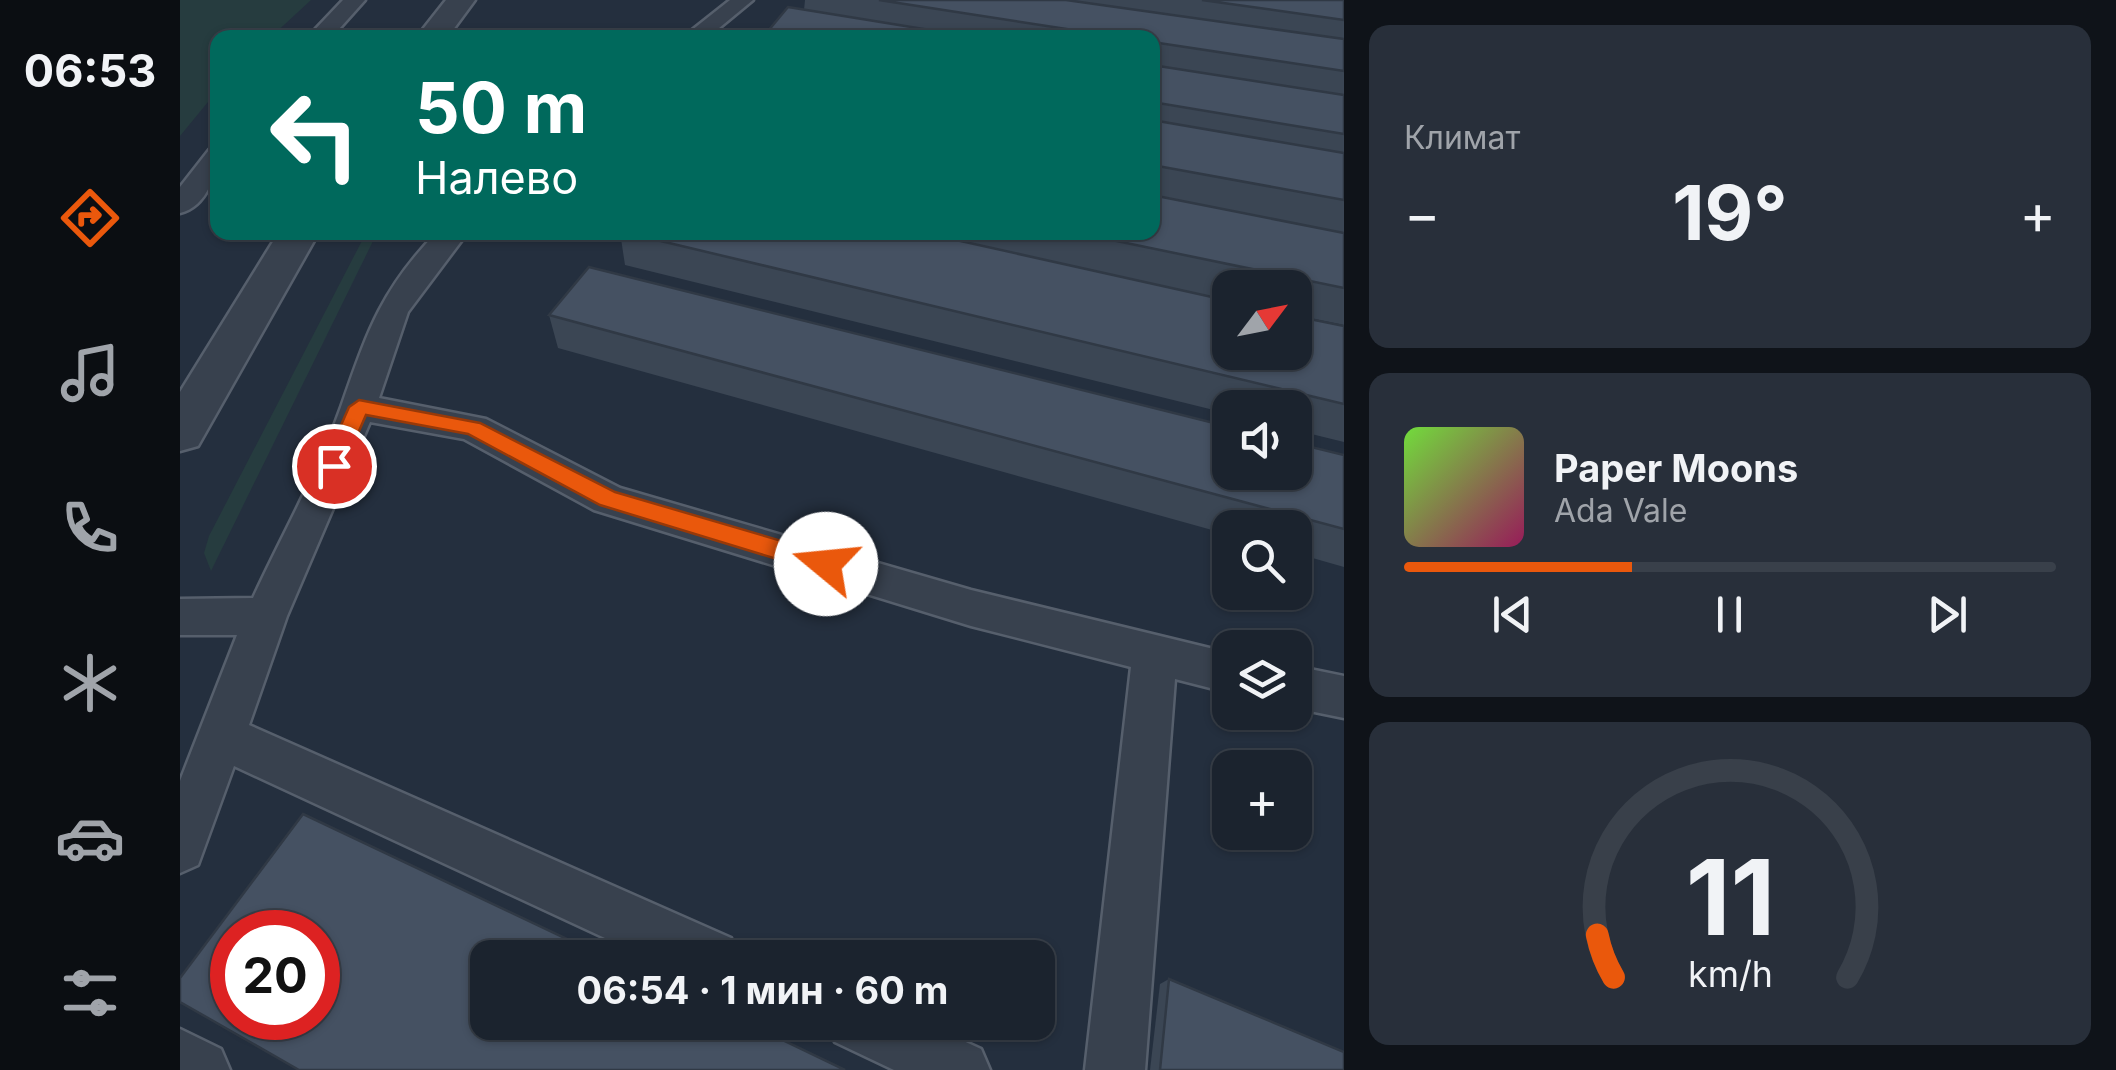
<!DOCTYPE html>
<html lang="ru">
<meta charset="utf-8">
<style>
:root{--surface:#1b232e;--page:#282f3a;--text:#f1f3f6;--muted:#a0a4aa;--line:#39404a;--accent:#ea580c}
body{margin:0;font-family:Inter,sans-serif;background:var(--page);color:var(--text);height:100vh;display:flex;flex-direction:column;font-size:38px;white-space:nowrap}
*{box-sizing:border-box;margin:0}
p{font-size:32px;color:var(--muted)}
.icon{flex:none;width:55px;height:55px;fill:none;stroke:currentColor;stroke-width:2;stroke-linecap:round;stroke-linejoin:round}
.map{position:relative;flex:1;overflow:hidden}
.drawer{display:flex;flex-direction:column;gap:25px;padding:25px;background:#0f1319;width:772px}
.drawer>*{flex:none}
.banner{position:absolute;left:30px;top:30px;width:950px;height:210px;border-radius:20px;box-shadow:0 2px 8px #0004,0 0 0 2px var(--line);background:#00695c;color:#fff;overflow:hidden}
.needle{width:65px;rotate:58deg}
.fabs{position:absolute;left:1032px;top:270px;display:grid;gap:20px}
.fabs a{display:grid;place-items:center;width:100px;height:100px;border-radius:20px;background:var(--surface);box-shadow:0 2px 8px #0004,0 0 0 2px var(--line);font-size:50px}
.speed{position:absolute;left:30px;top:910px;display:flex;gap:20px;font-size:50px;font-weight:700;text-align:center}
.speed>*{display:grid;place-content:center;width:130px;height:130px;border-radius:50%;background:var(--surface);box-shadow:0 2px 8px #0004,0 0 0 2px var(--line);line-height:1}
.speed .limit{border:15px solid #d22;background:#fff;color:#111}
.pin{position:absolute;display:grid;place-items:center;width:85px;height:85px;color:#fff;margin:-42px;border:5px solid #fff;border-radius:50%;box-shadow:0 2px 10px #0007}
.me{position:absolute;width:110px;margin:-55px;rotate:287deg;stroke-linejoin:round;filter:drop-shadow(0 0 8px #0008)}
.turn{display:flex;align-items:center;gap:35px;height:210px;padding:0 40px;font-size:45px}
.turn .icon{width:130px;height:130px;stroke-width:2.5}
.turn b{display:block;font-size:70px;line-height:85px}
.big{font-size:75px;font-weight:700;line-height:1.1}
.drawer .card{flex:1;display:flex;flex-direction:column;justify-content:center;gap:15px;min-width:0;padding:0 35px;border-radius:20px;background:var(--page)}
.drawer .dial{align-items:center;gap:0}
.dial svg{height:260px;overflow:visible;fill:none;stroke:var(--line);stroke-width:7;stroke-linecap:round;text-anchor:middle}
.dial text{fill:var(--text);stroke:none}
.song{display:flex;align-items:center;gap:30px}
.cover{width:120px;height:120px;border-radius:15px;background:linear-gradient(135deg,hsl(100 70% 55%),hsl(330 70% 35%))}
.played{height:10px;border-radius:5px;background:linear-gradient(90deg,var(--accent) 35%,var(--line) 35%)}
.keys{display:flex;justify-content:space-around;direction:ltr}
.heat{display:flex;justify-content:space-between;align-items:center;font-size:55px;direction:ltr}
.trip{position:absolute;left:290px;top:940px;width:585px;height:100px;border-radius:20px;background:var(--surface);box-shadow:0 2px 8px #0004,0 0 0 2px var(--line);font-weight:700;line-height:100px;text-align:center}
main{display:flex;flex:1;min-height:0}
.dock{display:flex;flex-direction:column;width:180px;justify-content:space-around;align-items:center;background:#0b0e12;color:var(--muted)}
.dock .icon{width:70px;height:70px}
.dock .active{color:var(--accent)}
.dock b{font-size:45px;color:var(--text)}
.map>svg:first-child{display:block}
.green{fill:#263c3f}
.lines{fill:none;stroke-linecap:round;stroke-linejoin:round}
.service-casing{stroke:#565f6c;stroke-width:5}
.tertiary-casing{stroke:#565f6c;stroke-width:5}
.service{fill:#38414e;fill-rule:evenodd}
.tertiary{fill:#38414e;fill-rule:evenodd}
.wall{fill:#3b4654}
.building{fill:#455162;stroke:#303945;stroke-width:2.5;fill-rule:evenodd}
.route{fill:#ea580c;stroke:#983908;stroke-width:2.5}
</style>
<main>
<nav class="dock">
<b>06:53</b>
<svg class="icon active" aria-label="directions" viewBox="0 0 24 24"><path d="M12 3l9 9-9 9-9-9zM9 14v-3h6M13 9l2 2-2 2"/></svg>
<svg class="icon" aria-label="music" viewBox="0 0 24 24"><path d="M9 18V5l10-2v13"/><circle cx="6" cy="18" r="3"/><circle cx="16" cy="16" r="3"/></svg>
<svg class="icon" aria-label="phone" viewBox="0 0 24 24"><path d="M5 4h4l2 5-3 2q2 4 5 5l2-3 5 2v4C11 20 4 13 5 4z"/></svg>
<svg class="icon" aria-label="climate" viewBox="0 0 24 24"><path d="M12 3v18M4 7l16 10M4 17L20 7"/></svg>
<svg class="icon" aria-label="car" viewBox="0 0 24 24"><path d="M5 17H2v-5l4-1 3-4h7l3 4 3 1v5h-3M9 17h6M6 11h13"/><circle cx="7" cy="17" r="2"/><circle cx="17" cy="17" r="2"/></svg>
<svg class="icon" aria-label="filters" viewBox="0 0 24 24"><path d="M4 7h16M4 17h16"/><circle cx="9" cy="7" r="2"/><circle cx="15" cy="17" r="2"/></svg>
</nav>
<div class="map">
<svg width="1164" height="1070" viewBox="0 0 1164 1070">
<rect width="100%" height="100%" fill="#242f3e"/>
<g class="green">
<polygon points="0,0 131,0 91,37 38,38 37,91 0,136"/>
<polygon points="186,233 197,233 31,571 24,553 29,536"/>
</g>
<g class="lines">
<g class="service-casing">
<g id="service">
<polygon points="163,0 185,0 151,38 127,38"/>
<polygon points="550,0 573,0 527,38 502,38"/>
<path d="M 38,148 C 38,172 27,207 0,213 L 0,187 L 29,150 Z"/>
<path d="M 257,232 L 288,232 L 228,312 L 199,398 L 306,419 L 440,488 L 791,590 L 1050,653 L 1050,693 L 995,679 L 965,1070 L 905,1070 L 951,667 L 791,626 L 414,510 L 284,439 L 190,422 L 107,616 L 69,725 L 551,938 L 558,958 L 468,958 L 54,766 L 18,865 L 0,873 L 0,781 L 57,635 L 0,635 L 0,599 L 73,598 C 102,535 138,472 161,407 C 187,333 200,291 257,232 Z"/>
<polygon points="1115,666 1164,676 1164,718 1115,708"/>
<polygon points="646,1022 742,1022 801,1049 810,1070 714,1070 655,1042"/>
<polygon points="0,1029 41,1049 50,1070 0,1070"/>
</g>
</g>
<g class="tertiary-casing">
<g id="tertiary">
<polygon points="266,0 295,0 267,38 236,38"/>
<polygon points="99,232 139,232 18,446 0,451 0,392"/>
</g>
</g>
<use href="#service" class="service"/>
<use href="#tertiary" class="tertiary"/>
</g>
<g class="wall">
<polygon points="625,0 1164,0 1164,325 1115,315 1115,288 1050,288 1050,301 1164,326 1164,442 1115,430 1115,408 1050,408 1050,414 445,265 440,232 972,232 972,38 583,38 608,7 624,10"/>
<polygon points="369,315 1164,455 1164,567 1115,553 1115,528 1050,528 1050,535 378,348"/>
<polygon points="989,979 1164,1070 970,1070 980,984"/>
</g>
<g class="building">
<polygon points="699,0 886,0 1164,39 1164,71 972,42 972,38 945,38"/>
<polygon points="1022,0 1164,0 1164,20"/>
<polygon points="608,7 799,38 583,37"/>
<polygon points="972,65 1164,95 1164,134 972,102"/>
<polygon points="972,120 1164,153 1164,200 972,165"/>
<polygon points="972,195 1164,233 1164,288 893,232 972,232"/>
<polygon points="443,232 740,232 1050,301 1050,352 1115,352 1115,316 1164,326 1164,404"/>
<polygon points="409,267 1050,427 1050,472 1115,472 1115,443 1164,455 1164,529 369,315"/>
<path d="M 123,814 L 427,958 L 308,958 L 308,1022 L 565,1022 L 665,1070 L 119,1070 L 0,1002 L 0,978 ZM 52,932 L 138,932 L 138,1018 L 52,1018 Z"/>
<polygon points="989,979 1164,1052 1164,1070 980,1070"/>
</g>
<polygon class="route" points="179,400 300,423 435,492 646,554 657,564 646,574 420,505 288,434 186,415 161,472 146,472 143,466 169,407"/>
</svg>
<div class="fabs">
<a><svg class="needle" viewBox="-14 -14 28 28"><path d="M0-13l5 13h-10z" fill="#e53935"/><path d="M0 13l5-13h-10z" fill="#a0a4aa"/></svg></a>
<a><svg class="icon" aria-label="sound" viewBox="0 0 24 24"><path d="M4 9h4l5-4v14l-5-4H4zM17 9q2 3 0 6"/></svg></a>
<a><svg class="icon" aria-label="search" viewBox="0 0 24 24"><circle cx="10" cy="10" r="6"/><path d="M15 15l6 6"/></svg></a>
<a><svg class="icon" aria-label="layers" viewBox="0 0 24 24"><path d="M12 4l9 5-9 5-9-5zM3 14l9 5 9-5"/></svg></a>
<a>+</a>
</div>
<div class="speed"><div class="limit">20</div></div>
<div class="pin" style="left:154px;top:466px;background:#d93025"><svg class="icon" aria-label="arrive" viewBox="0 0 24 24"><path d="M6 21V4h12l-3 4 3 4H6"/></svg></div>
<svg class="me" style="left:646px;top:564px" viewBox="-20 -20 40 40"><circle r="19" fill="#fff"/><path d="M0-13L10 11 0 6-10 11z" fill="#ea580c"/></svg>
<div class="trip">06:54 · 1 мин · 60 m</div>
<div class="banner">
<div class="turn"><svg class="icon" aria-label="left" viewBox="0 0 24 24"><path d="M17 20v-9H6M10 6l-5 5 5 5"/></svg><div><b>50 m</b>Налево</div></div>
</div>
</div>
<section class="drawer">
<div class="card"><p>Климат</p>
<div class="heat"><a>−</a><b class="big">19°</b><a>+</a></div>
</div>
<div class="card">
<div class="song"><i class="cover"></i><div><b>Paper Moons</b><p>Ada Vale</p></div></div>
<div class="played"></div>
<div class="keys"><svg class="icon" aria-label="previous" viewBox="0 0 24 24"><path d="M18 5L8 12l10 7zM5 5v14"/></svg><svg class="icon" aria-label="pause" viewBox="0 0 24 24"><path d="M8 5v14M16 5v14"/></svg><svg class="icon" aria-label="next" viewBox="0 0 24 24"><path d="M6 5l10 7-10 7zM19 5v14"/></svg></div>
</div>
<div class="card dial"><svg viewBox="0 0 100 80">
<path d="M14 69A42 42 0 1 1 86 69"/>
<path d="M14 69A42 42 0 0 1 9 56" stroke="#ea580c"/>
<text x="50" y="56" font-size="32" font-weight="700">11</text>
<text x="50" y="72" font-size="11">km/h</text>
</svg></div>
</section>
</main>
